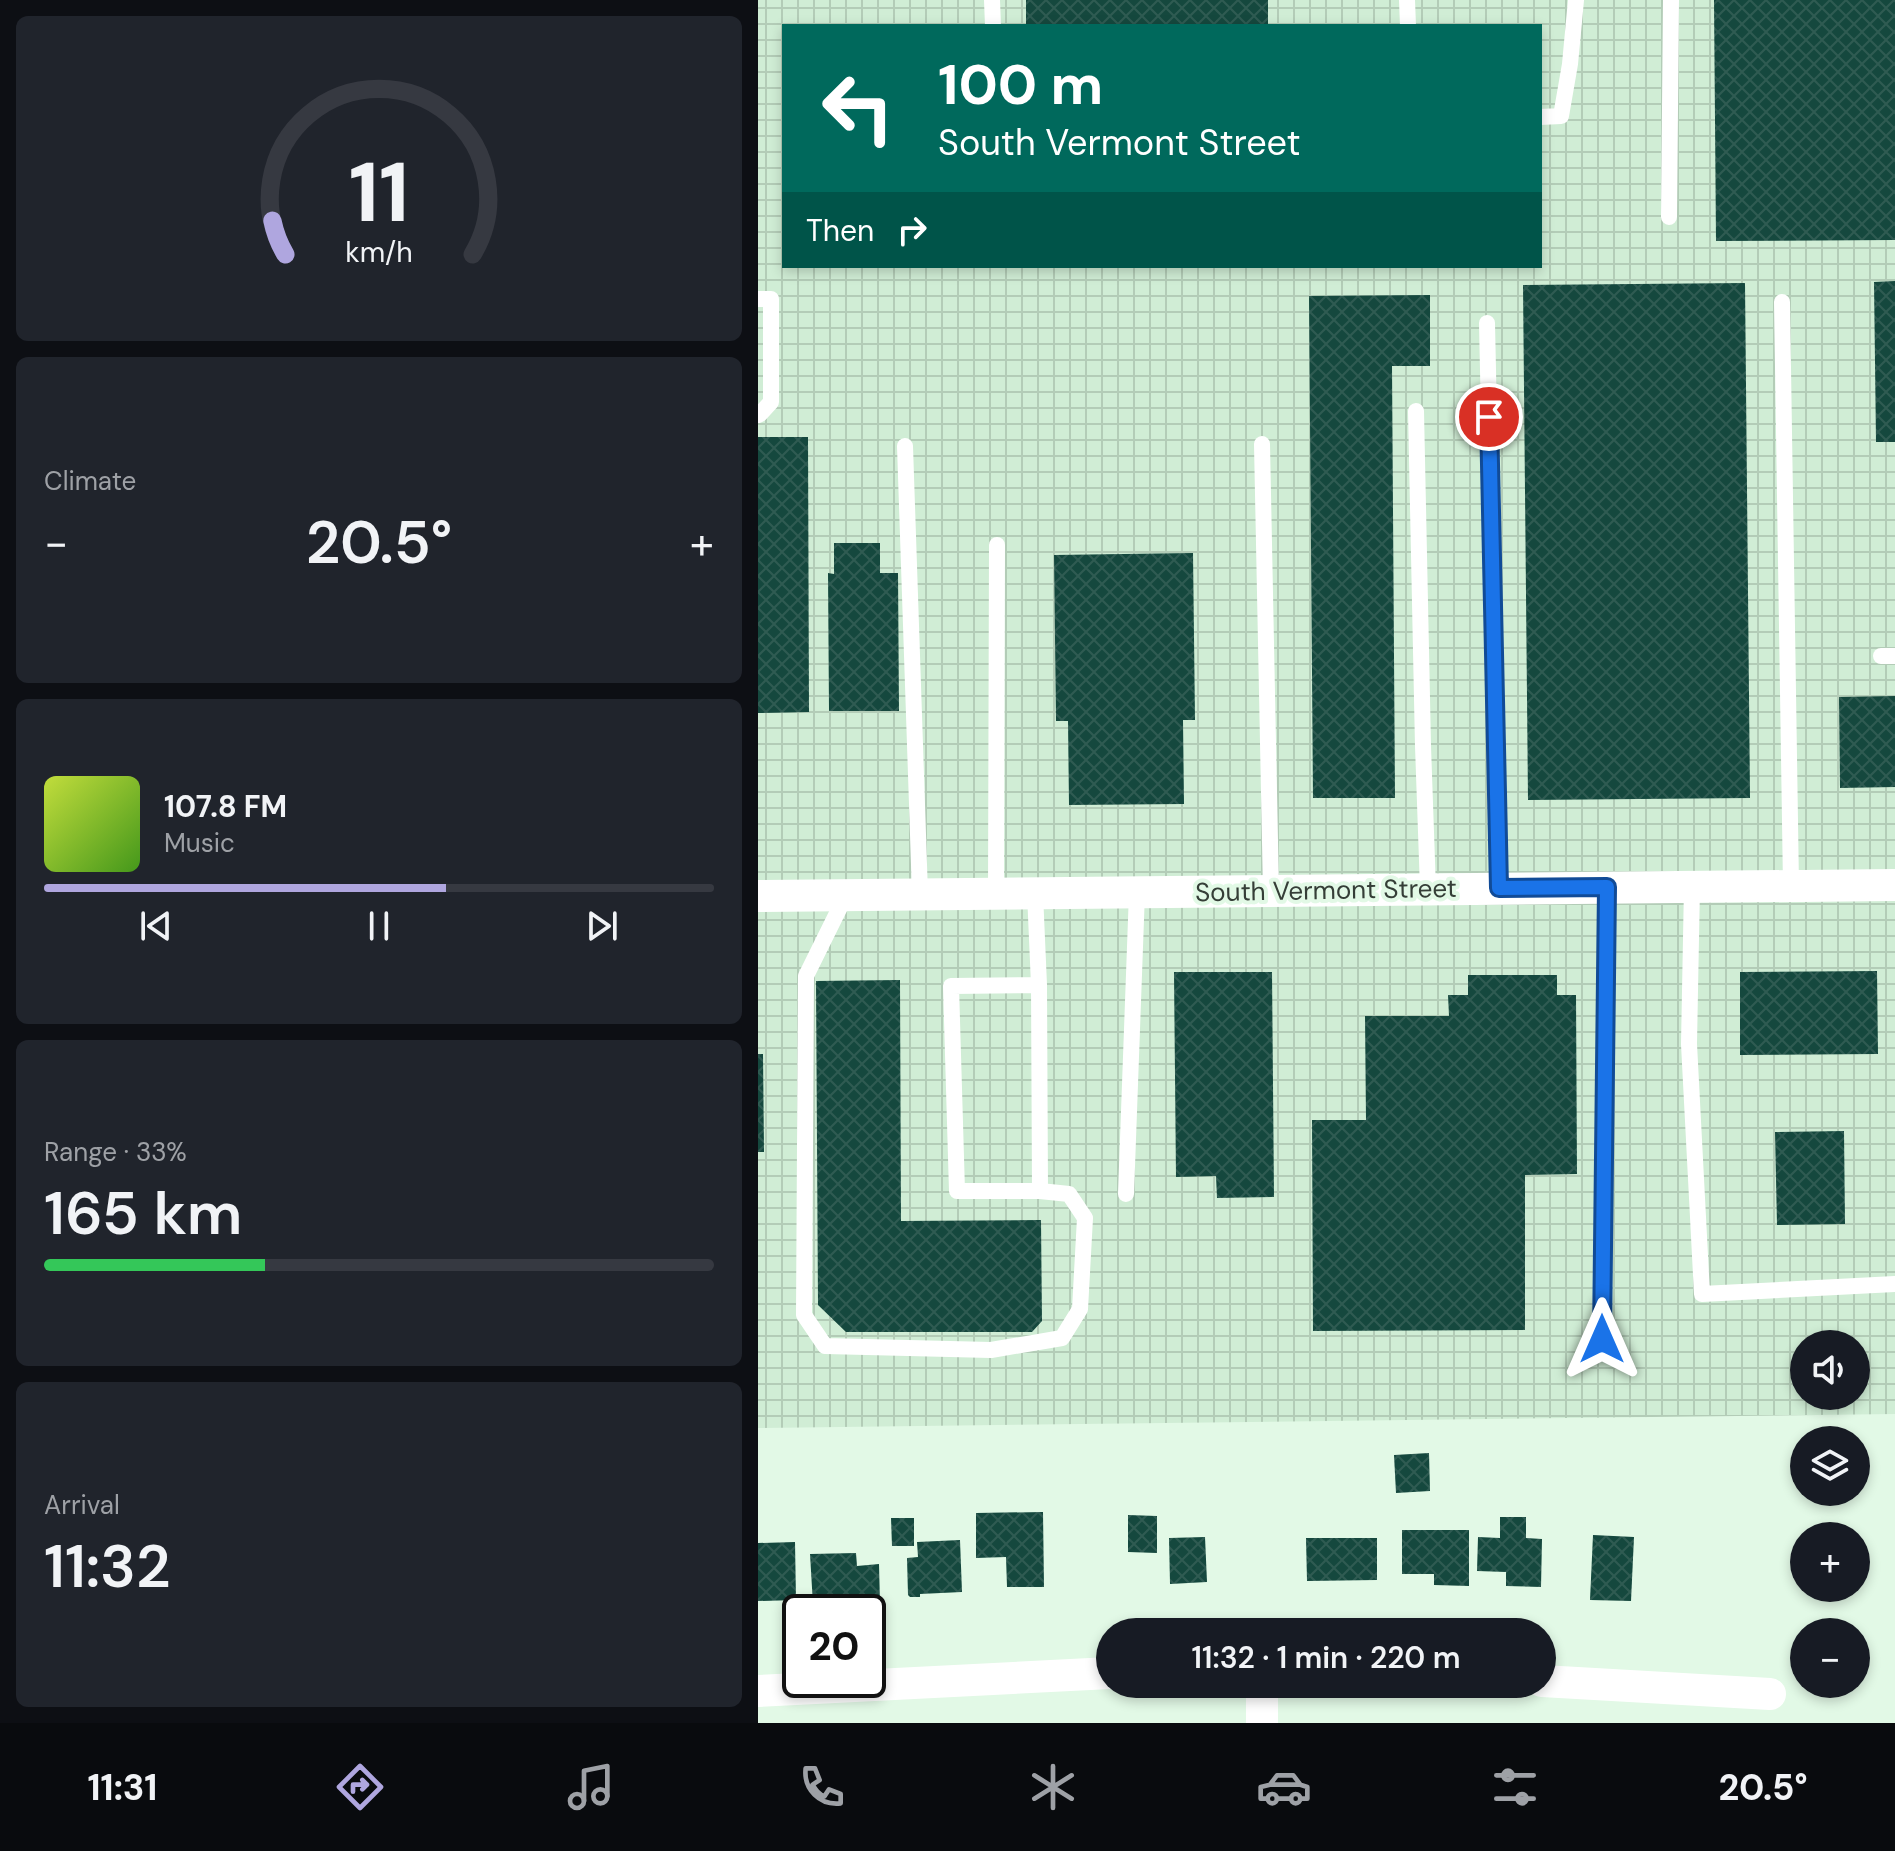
<!DOCTYPE html>
<meta charset="utf-8">
<style>
:root{--surface:#171b24;--page:#20242c;--text:#f1f3f6;--muted:#9ea1a6;--line:#363941;--accent:#afa6df}
body{margin:0;font-family:"DM Sans",sans-serif;background:var(--page);color:var(--text);height:100vh;display:flex;flex-direction:column;font-size:30px;white-space:nowrap}
*{box-sizing:border-box;margin:0}
p{font-size:26px;color:var(--muted)}
.icon{flex:none;width:44px;height:44px;fill:none;stroke:currentColor;stroke-width:2;stroke-linecap:round;stroke-linejoin:round}
.map{position:relative;flex:1;overflow:hidden}
.drawer{display:flex;flex-direction:column;gap:16px;padding:16px;background:#0d0f14;width:758px}
.drawer>*{flex:none}
.guide{position:absolute;left:24px;top:24px;width:760px;height:244px;border-radius:0px;box-shadow:0 4px 12px #0003;background:#00695c;color:#fff;overflow:hidden}
.fabs{position:absolute;left:1032px;top:1330px;display:grid;gap:16px}
.fabs a{display:grid;place-items:center;width:80px;height:80px;border-radius:50%;background:var(--surface);box-shadow:0 4px 12px #0003;font-size:40px}
.speed{position:absolute;left:24px;top:1594px;display:flex;gap:16px;font-size:40px;font-weight:700;text-align:center}
.speed>*{display:grid;place-content:center;width:104px;height:104px;border-radius:50%;background:var(--surface);box-shadow:0 4px 12px #0003;line-height:1}
.speed .limit{border:4px solid #111;border-radius:12px;background:#fff;color:#111}
.pin{position:absolute;display:grid;place-items:center;width:68px;height:68px;color:#fff;margin:-34px;border:4px solid #fff;border-radius:50%;box-shadow:0 2px 8px #0007}
.me{position:absolute;width:88px;margin:-44px;rotate:0deg;stroke-linejoin:round;filter:drop-shadow(0 0 6px #0008)}
.turn{display:flex;align-items:center;gap:28px;height:168px;padding:0 24px;font-size:36px}
.turn .icon{width:104px;height:104px;stroke-width:2.5}
.turn b{display:block;font-size:56px;line-height:68px}
.then{display:flex;align-items:center;height:76px;padding:0 24px;background:#0003;gap:16px;font-size:30px}
.big{font-size:60px;font-weight:600;line-height:1.1}
.drawer .card{flex:1;display:flex;flex-direction:column;justify-content:center;gap:12px;min-width:0;padding:0 28px;border-radius:12px;background:var(--page)}
.drawer .dial{align-items:center;gap:0}
.dial svg{height:208px;overflow:visible;fill:none;stroke:var(--line);stroke-width:7;stroke-linecap:round;text-anchor:middle}
.dial text{fill:var(--text);stroke:none}
.song{display:flex;align-items:center;gap:24px}
.cover{width:96px;height:96px;border-radius:12px;background:linear-gradient(135deg,hsl(70 70% 55%),hsl(100 70% 35%))}
.played{height:8px;border-radius:4px;background:linear-gradient(90deg,var(--accent) 60%,var(--line) 60%)}
.keys{display:flex;justify-content:space-around;direction:ltr}
.heat{display:flex;justify-content:space-between;align-items:center;font-size:44px;direction:ltr}
.charge{height:12px;border-radius:6px;background:linear-gradient(90deg,#34c759 33%,var(--line) 0)}
.trip{position:absolute;left:338px;top:1618px;width:460px;height:80px;border-radius:40px;background:var(--surface);box-shadow:0 4px 12px #0003;font-weight:600;line-height:80px;text-align:center}
.menu{display:flex;height:128px;justify-content:space-around;align-items:center;background:#090b0e;color:var(--muted)}
.menu .icon{width:56px;height:56px}
.menu .selected{color:var(--accent)}
.menu b{font-size:36px;color:var(--text)}
main{display:flex;flex:1;min-height:0}
.map>svg:first-child{display:block}
.industrial{fill:url(#industrial-grid);fill-rule:evenodd}
.building{fill:url(#building-cross-hatch)}
.lines{fill:none;stroke-linecap:round;stroke-linejoin:round}
.lane{stroke:#fff;stroke-width:16}
.street{stroke:#fff;stroke-width:32}
.route-casing{stroke:#114b97;stroke-width:20}
.route{stroke:#1a73e8;stroke-width:14}
.labels{text-anchor:middle;dominant-baseline:central;stroke-width:8;stroke-linejoin:round;paint-order:stroke}
.street-label{font-size:26px;fill:#353e37;stroke:#e2f9e6}
</style>
<main>
<section class="drawer">
<div class="card dial"><svg viewBox="0 0 100 80">
<path d="M14 69A42 42 0 1 1 86 69"/>
<path d="M14 69A42 42 0 0 1 9 56" stroke="#afa6df"/>
<text x="50" y="56" font-size="32" font-weight="700">11</text>
<text x="50" y="72" font-size="11">km/h</text>
</svg></div>
<div class="card"><p>Climate</p>
<div class="heat"><a>−</a><b class="big">20.5°</b><a>+</a></div>
</div>
<div class="card">
<div class="song"><i class="cover"></i><div><b>107.8 FM</b><p>Music</p></div></div>
<div class="played"></div>
<div class="keys"><svg class="icon" aria-label="previous" viewBox="0 0 24 24"><path d="M18 5L8 12l10 7zM5 5v14"/></svg><svg class="icon" aria-label="pause" viewBox="0 0 24 24"><path d="M8 5v14M16 5v14"/></svg><svg class="icon" aria-label="next" viewBox="0 0 24 24"><path d="M6 5l10 7-10 7zM19 5v14"/></svg></div>
</div>
<div class="card"><p>Range · 33%</p><b class="big">165 km</b><div class="charge"></div></div>
<div class="card"><p>Arrival</p><b class="big">11:32</b></div>
</section>
<div class="map">
<svg width="1137" height="1723" viewBox="0 0 1137 1723">
<defs>
<pattern id="industrial-grid" width="8" height="8" patternUnits="userSpaceOnUse" patternTransform="scale(2)"><rect width="8" height="8" fill="#d0edd5"/><path d="M0 4h8M4 0v8" fill="none" stroke="#b3ccb7"/></pattern>
<pattern id="building-cross-hatch" width="8" height="8" patternUnits="userSpaceOnUse" patternTransform="scale(2)"><rect width="8" height="8" fill="#15483e"/><path d="M0 0l8 8M0 8l8-8" fill="none" stroke="#2f5b52"/></pattern>
</defs>
<rect width="100%" height="100%" fill="#e2f9e6"/>
<path class="industrial" d="M 0,0 L 1137,0 L 1137,1414 L 0,1428 ZM 26,26 L 782,26 L 782,266 L 26,266 ZM 1046,1344 L 1098,1344 L 1098,1396 L 1046,1396 Z"/>
<g class="building">
<rect x="268" y="0" width="242" height="26"/>
<polygon points="956,0 1137,0 1137,240 958,241"/>
<polygon points="1137,281 1137,442 1118,442 1116,282"/>
<polygon points="987,283 992,798 770,800 765,285"/>
<polygon points="672,295 672,366 634,366 637,798 555,798 551,296"/>
<polygon points="0,437 50,437 51,712 0,713"/>
<polygon points="76,543 122,543 122,573 140,573 141,711 71,711 70,573 76,574"/>
<polygon points="435,553 437,720 425,720 426,804 311,805 310,721 298,721 296,555"/>
<polygon points="1137,696 1137,787 1082,788 1081,697"/>
<polygon points="1119,971 1120,1054 982,1055 982,972"/>
<polygon points="416,972 514,972 516,1197 459,1198 458,1176 418,1177"/>
<polygon points="710,975 799,975 799,995 818,995 819,1174 767,1175 767,1330 555,1331 554,1120 608,1120 607,1016 691,1016 690,995 710,995"/>
<polygon points="142,980 143,1221 283,1220 284,1321 274,1332 88,1332 60,1305 58,981"/>
<polygon points="0,1054 5,1054 6,1152 0,1152"/>
<polygon points="1086,1131 1087,1224 1019,1225 1017,1132"/>
<polygon points="671,1453 672,1491 638,1493 636,1455"/>
<polygon points="285,1512 286,1587 249,1587 248,1557 218,1558 218,1513"/>
<polygon points="370,1515 399,1516 399,1553 370,1552"/>
<polygon points="742,1517 768,1517 768,1538 784,1539 783,1587 748,1586 748,1572 719,1571 720,1537 742,1538"/>
<polygon points="133,1518 156,1518 156,1546 134,1546"/>
<polygon points="644,1530 711,1530 711,1586 676,1585 676,1574 644,1574"/>
<polygon points="835,1535 876,1537 873,1601 832,1600"/>
<polygon points="447,1537 449,1582 412,1584 411,1538"/>
<polygon points="548,1538 619,1538 619,1580 549,1581"/>
<polygon points="202,1540 204,1592 162,1594 162,1597 152,1597 150,1595 149,1558 160,1557 159,1542"/>
<polygon points="37,1542 38,1600 0,1601 0,1543"/>
<polygon points="98,1553 99,1566 121,1564 122,1603 55,1605 52,1554"/>
</g>
<g class="lines">
<g class="lane">
<polyline points="234,0 235,26"/>
<polyline points="649,0 650,26"/>
<polyline points="782,117 803,116 812,64 818,0"/>
<polyline points="911,217 913,0"/>
<polyline points="0,299 13,299 13,402 2,414 0,415"/>
<polyline points="1024,302 1033,886"/>
<polyline points="729,323 741,888"/>
<polyline points="658,411 665,746 670,889"/>
<polyline points="504,444 513,891"/>
<polyline points="147,446 162,894"/>
<polyline points="1123,656 1137,656"/>
<polyline points="934,886 931,1044 944,1294 1137,1284"/>
<polyline points="238,893 239,545"/>
<polyline points="277,893 281,985 282,1191 199,1191 193,986 281,985"/>
<polyline points="88,895 48,976 46,1315 67,1346 233,1350 304,1338 322,1309 327,1218 311,1194 282,1191"/>
<polyline points="368,1194 379,892"/>
<polyline points="844,1339 849,887"/>
</g>
<g class="street">
<polyline points="0,896 1137,885"/>
<polyline points="784,1681 1012,1694"/>
<polyline points="0,1691 352,1673"/>
<polyline points="504,1723 504,1684"/>
</g>
</g>
<g class="lines">
<g class="route-casing">
<polyline id="route" points="731,417 741,888 849,887 844,1339"/>
</g>
<use href="#route" class="route"/>
</g>
<g class="labels">
<g class="street-label">
<text transform="translate(568 890) rotate(-1)">South Vermont Street</text>
</g>
</g>
</svg>
<div class="fabs">
<a><svg class="icon" aria-label="sound" viewBox="0 0 24 24"><path d="M4 9h4l5-4v14l-5-4H4zM17 9q2 3 0 6"/></svg></a>
<a><svg class="icon" aria-label="layers" viewBox="0 0 24 24"><path d="M12 4l9 5-9 5-9-5zM3 14l9 5 9-5"/></svg></a>
<a>+</a>
<a>−</a>
</div>
<div class="speed"><div class="limit">20</div></div>
<div class="pin" style="left:731px;top:417px;background:#d93025"><svg class="icon" aria-label="arrive" viewBox="0 0 24 24"><path d="M6 21V4h12l-3 4 3 4H6"/></svg></div>
<svg class="me" style="left:844px;top:1339px" viewBox="-20 -20 40 40"><path d="M0-17L14 15 0 8-14 15z" fill="#1a73e8" stroke="#fff" stroke-width="4"/></svg>
<div class="trip">11:32 · 1 min · 220 m</div>
<div class="guide">
<div class="turn"><svg class="icon" aria-label="left" viewBox="0 0 24 24"><path d="M17 20v-9H6M10 6l-5 5 5 5"/></svg><div><b>100 m</b>South Vermont Street</div></div>
<div class="then">Then<svg class="icon" aria-label="right" viewBox="0 0 24 24"><path d="M7 20v-9h11M14 6l5 5-5 5"/></svg></div>
</div>
</div>
</main>
<nav class="menu">
<b>11:31</b>
<svg class="icon selected" aria-label="directions" viewBox="0 0 24 24"><path d="M12 3l9 9-9 9-9-9zM9 14v-3h6M13 9l2 2-2 2"/></svg>
<svg class="icon" aria-label="music" viewBox="0 0 24 24"><path d="M9 18V5l10-2v13"/><circle cx="6" cy="18" r="3"/><circle cx="16" cy="16" r="3"/></svg>
<svg class="icon" aria-label="phone" viewBox="0 0 24 24"><path d="M5 4h4l2 5-3 2q2 4 5 5l2-3 5 2v4C11 20 4 13 5 4z"/></svg>
<svg class="icon" aria-label="climate" viewBox="0 0 24 24"><path d="M12 3v18M4 7l16 10M4 17L20 7"/></svg>
<svg class="icon" aria-label="car" viewBox="0 0 24 24"><path d="M5 17H2v-5l4-1 3-4h7l3 4 3 1v5h-3M9 17h6M6 11h13"/><circle cx="7" cy="17" r="2"/><circle cx="17" cy="17" r="2"/></svg>
<svg class="icon" aria-label="filters" viewBox="0 0 24 24"><path d="M4 7h16M4 17h16"/><circle cx="9" cy="7" r="2"/><circle cx="15" cy="17" r="2"/></svg>
<b>20.5°</b>
</nav>
